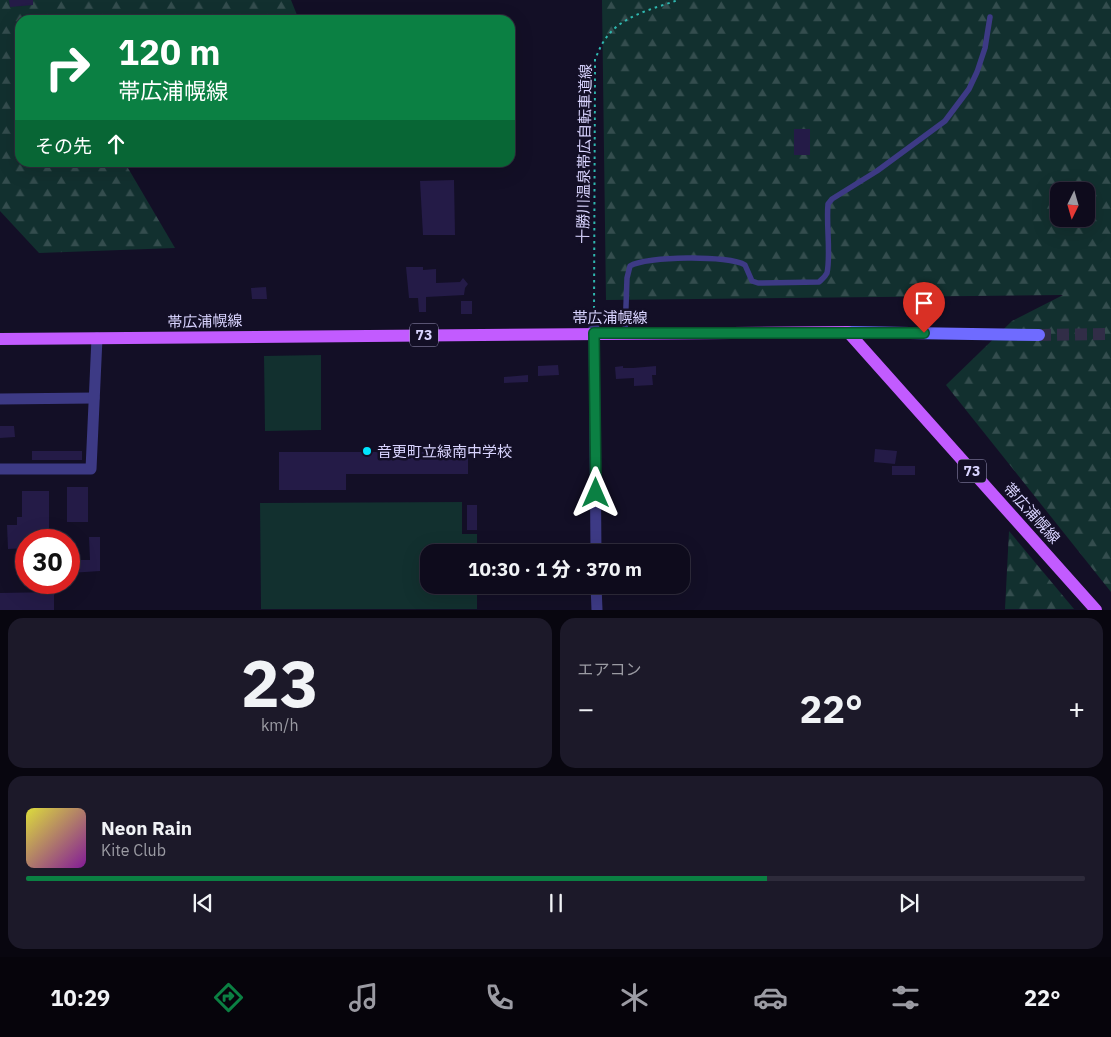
<!DOCTYPE html>
<html lang="ja">
<meta charset="utf-8">
<style>
:root{--surface:#0e0b1c;--page:#1c1929;--text:#f1f3f6;--muted:#9b9ba3;--line:#2e2b3b;--accent:#0b8043}
body{margin:0;font-family:"IBM Plex Sans","Noto Sans JP",sans-serif;background:var(--page);color:var(--text);height:100vh;display:flex;flex-direction:column;font-size:19px;white-space:nowrap}
*{box-sizing:border-box;margin:0}
p{font-size:16px;color:var(--muted)}
.icon{flex:none;width:28px;height:28px;fill:none;stroke:currentColor;stroke-width:2;stroke-linecap:round;stroke-linejoin:round}
.map{position:relative;height:610px;overflow:hidden}
.panel{display:flex;flex-direction:column;gap:8px;padding:8px;background:#08060f;flex:1}
.panel>*{flex:none}
.hud{position:absolute;left:15px;top:15px;width:500px;height:152px;border-radius:15px;box-shadow:0 5px 20px #0002,0 0 0 1px var(--line);background:#0b8043;color:#fff;overflow:hidden}
.needle{width:32px;rotate:185deg}
.tools{position:absolute;left:1050px;top:182px;display:grid;gap:10px}
.tools a{display:grid;place-items:center;width:45px;height:45px;border-radius:10px;background:var(--surface);box-shadow:0 5px 20px #0002,0 0 0 1px var(--line);font-size:25px}
.speed{position:absolute;left:15px;top:529px;display:flex;gap:10px;font-size:25px;font-weight:700;text-align:center}
.speed>*{display:grid;place-content:center;width:65px;height:65px;border-radius:50%;background:var(--surface);box-shadow:0 5px 20px #0002,0 0 0 1px var(--line);line-height:1}
.speed .limit{border:8px solid #d22;background:#fff;color:#111}
.pin{position:absolute;display:grid;place-items:center;width:42px;height:42px;color:#fff;margin:-51px -21px;border-radius:50% 50% 50% 0;rotate:-45deg;box-shadow:0 0 5px #0007}
.pin .icon{rotate:45deg}
.me{position:absolute;width:55px;margin:-28px;rotate:0deg;stroke-linejoin:round;filter:drop-shadow(0 0 4px #0008)}
.turn{display:flex;align-items:center;gap:18px;height:105px;padding:0 20px;font-size:22px}
.turn .icon{width:65px;height:65px;stroke-width:2.5}
.turn b{display:block;font-size:35px;line-height:42px}
.then{display:flex;align-items:center;height:48px;padding:0 20px;background:#0003;gap:10px;font-size:19px}
.big{font-size:38px;font-weight:800;line-height:1.1}
.panel .tile{flex:1;display:flex;flex-direction:column;justify-content:center;gap:8px;min-width:0;padding:0 18px;border-radius:15px;background:var(--page)}
.panel .dial{align-items:center;gap:0}
.dial b{font-size:65px;line-height:1}
.song{display:flex;align-items:center;gap:15px}
.cover{width:60px;height:60px;border-radius:8px;background:linear-gradient(135deg,hsl(60 70% 55%),hsl(290 70% 35%))}
.played{height:5px;border-radius:2px;background:linear-gradient(90deg,var(--accent) 70%,var(--line) 70%)}
.keys{display:flex;justify-content:space-around;direction:ltr}
.heat{display:flex;justify-content:space-between;align-items:center;font-size:28px;direction:ltr}
.panel .tiles{flex:1;display:grid;gap:8px;grid-template-columns:1fr 1fr}
.tile:last-child{grid-column:span 2}
.trip{position:absolute;left:420px;top:544px;width:270px;height:50px;border-radius:15px;background:var(--surface);box-shadow:0 5px 20px #0002,0 0 0 1px var(--line);font-weight:800;line-height:50px;text-align:center}
.menu{display:flex;height:80px;justify-content:space-around;align-items:center;background:#06040b;color:var(--muted)}
.menu .icon{width:35px;height:35px}
.menu .selected{color:var(--accent)}
.menu b{font-size:22px;color:var(--text)}
.map>svg:first-child{display:block}
.forest{fill:url(#forest-firs);fill-rule:evenodd}
.park{fill:#12302f}
.building{fill:#241b47}
.lines{fill:none;stroke-linecap:round;stroke-linejoin:round}
.secondary-tunnel{stroke:#312d47;stroke-width:12;stroke-dasharray:12 6;stroke-linecap:butt}
.path{stroke:#2fb8b0;stroke-width:2;stroke-dasharray:2.5 4;stroke-linecap:butt}
.service{stroke:#3d3a85;stroke-width:5.5}
.minor{stroke:#3d3a85;stroke-width:11}
.secondary{stroke:#6f6bff;stroke-width:12}
.primary{stroke:#c25bff;stroke-width:12}
.route-casing{stroke:#07532c;stroke-width:12}
.route{stroke:#0b8043;stroke-width:9}
.poi-dot{fill:#00e5ff;stroke:#130f26;stroke-width:2}
.labels{text-anchor:middle;dominant-baseline:central;stroke-width:5;stroke-linejoin:round;paint-order:stroke}
.shield{fill:#130f26;stroke:#9e99be;stroke-width:1}
.shield-label{font-size:14px;font-weight:bold;fill:#d9d4ff}
.street-label{font-size:15px;fill:#d9d4ff;stroke:#130f26}
.poi-label{font-size:15px;fill:#d9d4ff;stroke:#130f26;text-anchor:start}
</style>
<div class="map">
<svg width="1111" height="610" viewBox="0 0 1111 610">
<defs>
<pattern id="forest-firs" width="22" height="20" patternUnits="userSpaceOnUse" patternTransform="scale(1.25)"><rect width="22" height="20" fill="#12302f"/><path d="M5 1l3.5 6h-7zM16 11l3.5 6h-7z" fill="#344d4e"/></pattern>
</defs>
<rect width="100%" height="100%" fill="#130f26"/>
<g class="forest">
<polygon points="0,0 291,0 299,20 20,20 20,162 125,163 175,248 39,253 0,211"/>
<path d="M 602,0 L 1111,0 L 1111,592 L 946,385 L 1012,321 L 1063,295 L 606,300 ZM 1059,191 L 1086,191 L 1086,219 L 1059,219 Z"/>
<polygon points="1009,531 1074,609 1005,609"/>
</g>
<g class="park">
<polygon points="321,355 321,430 265,431 264,356"/>
<polygon points="462,502 462,534 477,534 477,552 429,552 429,585 477,585 477,609 261,609 260,503"/>
</g>
<g class="building">
<polygon points="9,0 33,0 33,5 10,7"/>
<rect x="794" y="129" width="16" height="26"/>
<polygon points="454,180 455,235 423,235 420,181"/>
<polygon points="406,267 423,267 423,270 436,269 436,283 460,282 463,278 468,284 465,288 464,295 426,297 426,312 419,312 418,298 409,298"/>
<polygon points="266,287 267,299 252,299 251,288"/>
<rect x="461" y="301" width="11" height="13"/>
<polygon points="558,365 559,375 538,376 538,366"/>
<polygon points="623,366 623,368 633,368 656,366 656,375 652,375 653,385 634,386 634,378 616,379 615,367"/>
<polygon points="528,375 528,382 504,383 504,377"/>
<polygon points="0,426 14,426 15,437 0,438"/>
<polygon points="875,449 897,451 895,464 874,462"/>
<rect x="32" y="451" width="50" height="9"/>
<polygon points="279,452 468,452 468,474 346,474 346,490 279,490"/>
<rect x="892" y="466" width="23" height="9"/>
<rect x="67" y="487" width="21" height="35"/>
<polygon points="22,491 49,491 49,540 26,540 26,548 8,549 7,525 17,525 17,517 22,517"/>
<rect x="467" y="505" width="10" height="25"/>
<polygon points="89,537 100,537 100,571 70,573 70,560 90,560"/>
<polygon points="54,592 54,610 0,610 0,593"/>
</g>
<g class="lines">
<polyline class="secondary-tunnel" points="1039,335 1111,334"/>
<path class="path" d="M 594,315 L 595,59 C 598,53 600,47 604,41 C 619,16 653,9 678,0"/>
<path class="service" d="M 625,334 L 627,278 L 630,266 C 645,256 730,255 745,265 L 752,281 L 758,283 L 819,282 C 822,279 825,277 827,273 C 831,255 826,224 828,204 L 832,199 L 877,171 L 945,121 L 969,89 L 977,72 L 985,48 L 990,17"/>
<g class="minor">
<polyline points="594,325 596,552"/>
<polyline points="0,399 94,398"/>
<polyline points="0,469 91,469 97,338"/>
<polyline points="596,585 597,610"/>
</g>
<polyline class="secondary" points="848,332 1039,335"/>
<polyline class="primary" points="0,339 848,332 1096,610"/>
</g>
<g class="lines">
<g class="route-casing">
<polyline id="route" points="596,493 594,333 924,333"/>
</g>
<use href="#route" class="route"/>
</g>
<circle class="poi-dot" cx="367" cy="451" r="5"/>
<g class="labels">
<g class="shield">
<rect x="410" y="323.5" width="28" height="23" rx="4"/>
<rect x="958" y="459.5" width="28" height="23" rx="4"/>
</g>
<g class="shield-label">
<text x="424" y="335">73</text>
<text x="972" y="471">73</text>
</g>
<g class="street-label">
<text transform="translate(584 154) rotate(-89)">十勝川温泉帯広自転車道線</text>
<text x="610" y="317">帯広浦幌線</text>
<text transform="translate(205 321) rotate(-1)">帯広浦幌線</text>
<text transform="translate(1032 513) rotate(48)">帯広浦幌線</text>
</g>
<g class="poi-label">
<text x="377" y="451">音更町立緑南中学校</text>
</g>
</g>
</svg>
<div class="tools">
<a><svg class="needle" viewBox="-14 -14 28 28"><path d="M0-13l5 13h-10z" fill="#e53935"/><path d="M0 13l5-13h-10z" fill="#9b9ba3"/></svg></a>
</div>
<div class="speed"><div class="limit">30</div></div>
<div class="pin" style="left:924px;top:333px;background:#d93025"><svg class="icon" aria-label="arrive" viewBox="0 0 24 24"><path d="M6 21V4h12l-3 4 3 4H6"/></svg></div>
<svg class="me" style="left:596px;top:493px" viewBox="-20 -20 40 40"><path d="M0-17L14 15 0 8-14 15z" fill="#0b8043" stroke="#fff" stroke-width="4"/></svg>
<div class="trip">10:30 · 1 分 · 370 m</div>
<div class="hud">
<div class="turn"><svg class="icon" aria-label="right" viewBox="0 0 24 24"><path d="M7 20v-9h11M14 6l5 5-5 5"/></svg><div><b>120 m</b>帯広浦幌線</div></div>
<div class="then">その先<svg class="icon" aria-label="ahead" viewBox="0 0 24 24"><path d="M12 20V5M6 11l6-6 6 6"/></svg></div>
</div>
</div>
<section class="panel">
<div class="tiles">
<div class="tile dial"><b>23</b><p>km/h</p></div>
<div class="tile"><p>エアコン</p>
<div class="heat"><a>−</a><b class="big">22°</b><a>+</a></div>
</div>
<div class="tile">
<div class="song"><i class="cover"></i><div><b>Neon Rain</b><p>Kite Club</p></div></div>
<div class="played"></div>
<div class="keys"><svg class="icon" aria-label="previous" viewBox="0 0 24 24"><path d="M18 5L8 12l10 7zM5 5v14"/></svg><svg class="icon" aria-label="pause" viewBox="0 0 24 24"><path d="M8 5v14M16 5v14"/></svg><svg class="icon" aria-label="next" viewBox="0 0 24 24"><path d="M6 5l10 7-10 7zM19 5v14"/></svg></div>
</div>
</div>
</section>
<nav class="menu">
<b>10:29</b>
<svg class="icon selected" aria-label="directions" viewBox="0 0 24 24"><path d="M12 3l9 9-9 9-9-9zM9 14v-3h6M13 9l2 2-2 2"/></svg>
<svg class="icon" aria-label="music" viewBox="0 0 24 24"><path d="M9 18V5l10-2v13"/><circle cx="6" cy="18" r="3"/><circle cx="16" cy="16" r="3"/></svg>
<svg class="icon" aria-label="phone" viewBox="0 0 24 24"><path d="M5 4h4l2 5-3 2q2 4 5 5l2-3 5 2v4C11 20 4 13 5 4z"/></svg>
<svg class="icon" aria-label="climate" viewBox="0 0 24 24"><path d="M12 3v18M4 7l16 10M4 17L20 7"/></svg>
<svg class="icon" aria-label="car" viewBox="0 0 24 24"><path d="M5 17H2v-5l4-1 3-4h7l3 4 3 1v5h-3M9 17h6M6 11h13"/><circle cx="7" cy="17" r="2"/><circle cx="17" cy="17" r="2"/></svg>
<svg class="icon" aria-label="filters" viewBox="0 0 24 24"><path d="M4 7h16M4 17h16"/><circle cx="9" cy="7" r="2"/><circle cx="15" cy="17" r="2"/></svg>
<b>22°</b>
</nav>
